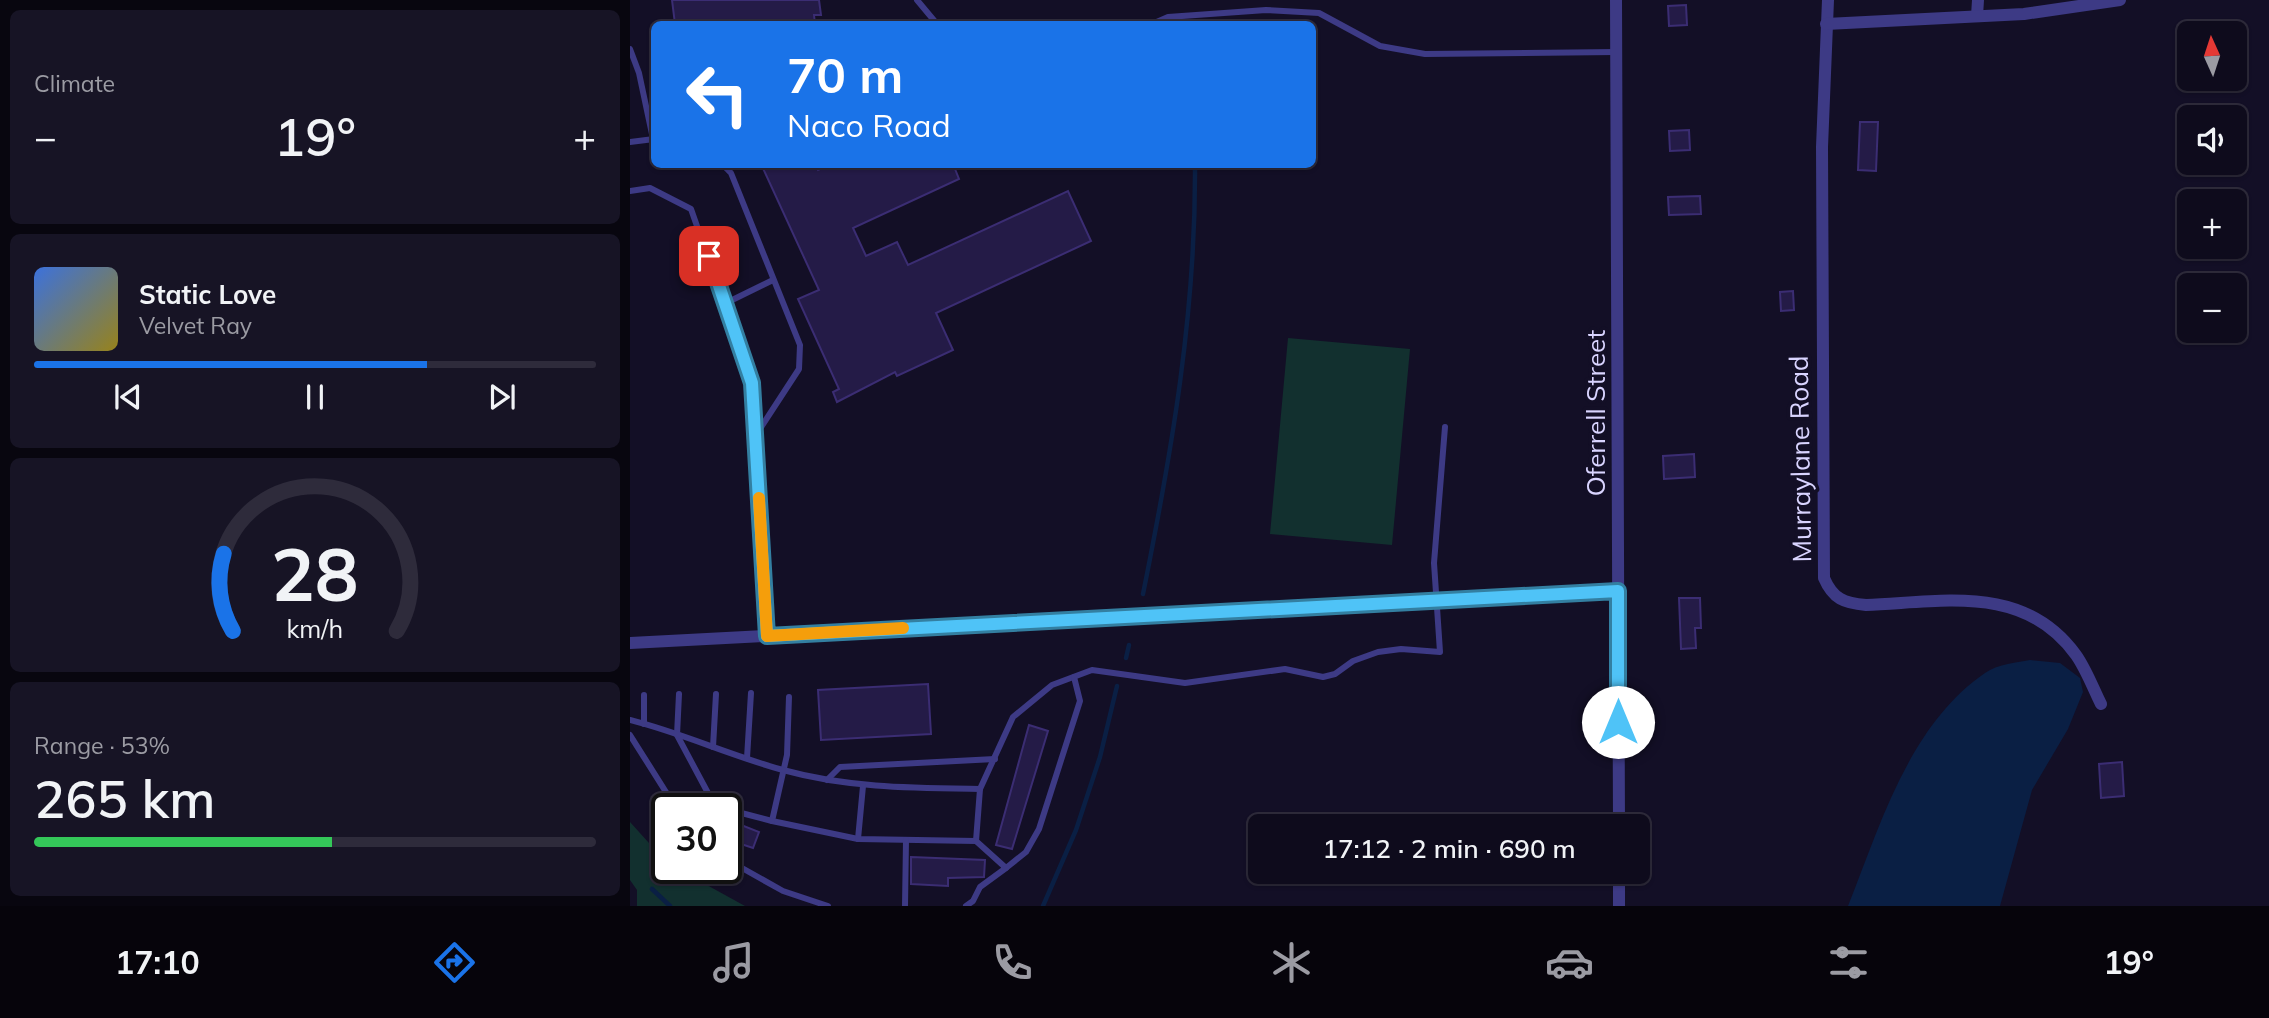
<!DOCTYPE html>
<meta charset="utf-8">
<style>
:root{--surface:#0e0b1c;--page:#171425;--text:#f1f3f6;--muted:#9b9ba3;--line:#2e2b3b;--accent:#1a73e8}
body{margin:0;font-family:Mulish,sans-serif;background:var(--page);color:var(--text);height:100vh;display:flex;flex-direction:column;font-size:26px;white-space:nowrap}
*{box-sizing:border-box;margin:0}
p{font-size:23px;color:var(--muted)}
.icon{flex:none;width:38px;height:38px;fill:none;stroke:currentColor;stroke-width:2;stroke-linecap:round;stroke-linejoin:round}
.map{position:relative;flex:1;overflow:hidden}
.side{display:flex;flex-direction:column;gap:10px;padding:10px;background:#08060f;width:630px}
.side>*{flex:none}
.hud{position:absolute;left:21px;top:21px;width:665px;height:147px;border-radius:10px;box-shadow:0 2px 5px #0004,0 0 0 2px var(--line);background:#1a73e8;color:#fff;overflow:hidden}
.needle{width:46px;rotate:357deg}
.controls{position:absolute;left:1547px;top:21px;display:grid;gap:14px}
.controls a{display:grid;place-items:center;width:70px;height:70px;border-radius:10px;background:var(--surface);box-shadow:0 2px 5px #0004,0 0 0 2px var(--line);font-size:35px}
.speed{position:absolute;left:21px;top:793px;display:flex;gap:14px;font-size:35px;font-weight:700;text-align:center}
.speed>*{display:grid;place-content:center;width:91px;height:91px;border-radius:50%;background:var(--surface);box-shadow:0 2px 5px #0004,0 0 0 2px var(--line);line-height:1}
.speed .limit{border:4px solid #111;border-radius:10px;background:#fff;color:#111}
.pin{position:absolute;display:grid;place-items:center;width:60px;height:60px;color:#fff;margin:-30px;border-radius:14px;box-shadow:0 4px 10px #0006}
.me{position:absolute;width:77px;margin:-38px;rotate:0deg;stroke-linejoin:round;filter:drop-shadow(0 0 5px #0008)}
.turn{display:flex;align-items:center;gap:24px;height:147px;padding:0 21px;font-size:32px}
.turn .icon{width:91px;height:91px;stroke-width:2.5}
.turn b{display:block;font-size:49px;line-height:60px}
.big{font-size:52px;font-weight:600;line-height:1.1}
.side .widget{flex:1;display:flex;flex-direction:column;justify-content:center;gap:10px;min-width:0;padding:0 24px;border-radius:10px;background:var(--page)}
.side .dial{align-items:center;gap:0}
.dial svg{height:182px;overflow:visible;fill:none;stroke:var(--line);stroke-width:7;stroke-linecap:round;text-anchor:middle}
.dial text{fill:var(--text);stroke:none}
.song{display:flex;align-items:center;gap:21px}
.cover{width:84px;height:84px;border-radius:10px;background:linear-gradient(135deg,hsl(220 70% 55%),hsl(50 70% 35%))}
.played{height:7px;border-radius:4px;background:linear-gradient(90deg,var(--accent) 70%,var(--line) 70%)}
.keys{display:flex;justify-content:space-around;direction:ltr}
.heat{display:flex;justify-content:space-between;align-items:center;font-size:38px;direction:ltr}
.charge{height:10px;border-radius:5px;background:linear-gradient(90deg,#34c759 53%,var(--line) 0)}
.trip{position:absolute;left:618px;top:814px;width:402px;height:70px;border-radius:10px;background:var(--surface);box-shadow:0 2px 5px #0004,0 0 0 2px var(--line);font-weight:600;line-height:70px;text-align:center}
.dock{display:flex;height:112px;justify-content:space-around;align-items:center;background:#06040b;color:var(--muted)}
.dock .icon{width:49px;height:49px}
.dock .selected{color:var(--accent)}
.dock b{font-size:32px;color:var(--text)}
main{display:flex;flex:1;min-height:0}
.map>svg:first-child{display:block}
.green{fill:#12302f}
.water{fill:#0a1f44}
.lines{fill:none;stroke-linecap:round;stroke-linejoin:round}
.stream{stroke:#0a1f44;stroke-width:4.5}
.building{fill:#241b47;stroke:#3b2d73;stroke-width:2}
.service{stroke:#3d3a85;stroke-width:6}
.minor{stroke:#3d3a85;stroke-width:12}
.route-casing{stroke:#337fa1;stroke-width:18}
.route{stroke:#4fc3f7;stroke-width:12}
.slow{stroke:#f59e0b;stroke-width:12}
.labels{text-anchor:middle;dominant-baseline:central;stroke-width:7;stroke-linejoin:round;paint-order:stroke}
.street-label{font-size:26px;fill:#d9d4ff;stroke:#130f26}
</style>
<main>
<section class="side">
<div class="widget"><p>Climate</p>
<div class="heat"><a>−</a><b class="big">19°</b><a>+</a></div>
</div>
<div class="widget">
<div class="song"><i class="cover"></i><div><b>Static Love</b><p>Velvet Ray</p></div></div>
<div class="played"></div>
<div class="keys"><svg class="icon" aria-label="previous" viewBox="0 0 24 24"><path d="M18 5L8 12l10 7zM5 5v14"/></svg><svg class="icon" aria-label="pause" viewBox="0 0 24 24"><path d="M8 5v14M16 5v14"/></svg><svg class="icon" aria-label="next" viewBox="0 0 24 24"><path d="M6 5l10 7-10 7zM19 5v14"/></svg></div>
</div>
<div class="widget dial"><svg viewBox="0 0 100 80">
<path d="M14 69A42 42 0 1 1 86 69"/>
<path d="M14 69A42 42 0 0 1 10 35" stroke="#1a73e8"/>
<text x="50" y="56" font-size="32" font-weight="700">28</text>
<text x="50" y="72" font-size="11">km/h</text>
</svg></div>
<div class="widget"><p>Range · 53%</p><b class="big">265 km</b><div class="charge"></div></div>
</section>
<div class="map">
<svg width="1639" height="906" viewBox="0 0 1639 906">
<rect width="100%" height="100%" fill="#130f26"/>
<g class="green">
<polygon points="658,338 780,349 762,545 640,534"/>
<polygon points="0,822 37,863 37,868 46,868 115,906 7,906 7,890 0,880"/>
</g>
<path class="water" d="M 1400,660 L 1430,663 L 1450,678 L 1453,692 L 1438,729 L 1402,790 L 1370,906 L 1218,906 C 1250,826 1279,725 1355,673 C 1368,664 1385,663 1400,660 Z"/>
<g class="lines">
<g class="stream">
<path d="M 513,594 C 542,450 566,312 565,164"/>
<polyline points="496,658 499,645"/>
<polyline points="22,889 40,906"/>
<polyline points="413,906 446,830 470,757 487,686"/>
</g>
</g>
<g class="building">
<polygon points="42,0 189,0 191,15 184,15 185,24 45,24"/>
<polygon points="1056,5 1057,25 1039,26 1038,6"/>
<polygon points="1230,122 1248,122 1246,171 1228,170"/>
<polygon points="1059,130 1060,150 1040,151 1039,131"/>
<polygon points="131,164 185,164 188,170 201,164 323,164 329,179 223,228 236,256 267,242 278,265 438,191 461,241 306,313 323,350 267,376 265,372 207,402 203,392 209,389 168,299 189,290"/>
<polygon points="1070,196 1071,214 1039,215 1038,197"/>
<polygon points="1163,291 1164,310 1151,311 1150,292"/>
<polygon points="1064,454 1065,477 1034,479 1033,456"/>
<polygon points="1049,598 1070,598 1071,628 1065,628 1066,648 1051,649"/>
<polygon points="298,684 301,734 191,740 188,690"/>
<polygon points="399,725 418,731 382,849 366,845"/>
<polygon points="1492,762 1494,796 1471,798 1469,764"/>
<polygon points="96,819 129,832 123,848 96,839"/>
<polygon points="281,857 355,860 354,877 318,878 318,886 281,884"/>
</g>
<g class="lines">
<g class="service">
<polyline points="287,0 307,24"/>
<polyline points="522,24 538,17 636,10 689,13 750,46 795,54 986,52"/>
<polyline points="0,49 9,73 23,139"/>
<polyline points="0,142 24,139"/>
<polyline points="92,164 101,173 170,345 169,369 126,435"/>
<polyline points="0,191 20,188 61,209 122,383 137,636"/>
<polyline points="96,303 143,280"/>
<polyline points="49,694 47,735 86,808"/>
<polyline points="159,697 157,755 142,821 228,839 346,841 350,789"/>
<path d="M 0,720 C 52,733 101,756 153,770 C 218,788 283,788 350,789 L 383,717 L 422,685 L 462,670 L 555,683 L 655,669 L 693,677 L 705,674 L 723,661 L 748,652 L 771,649 L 810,652 L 804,563 L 815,427"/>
<polyline points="14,724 14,695"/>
<polyline points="0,735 46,808"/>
<polyline points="83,747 86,694"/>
<polyline points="117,758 121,693"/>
<polyline points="197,780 210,767 365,759"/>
<polyline points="96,809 142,821"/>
<polyline points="228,839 233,786"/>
<polyline points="96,859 153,891 198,906"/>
<polyline points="376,868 396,852 409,829 450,701 444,677"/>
<polyline points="275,906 276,840"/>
<polyline points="336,906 343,901 350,887 376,868 346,841"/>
</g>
<g class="minor">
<polyline points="986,0 989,826"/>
<path d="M 1198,0 L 1192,147 L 1194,578 C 1203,599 1214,603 1236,605 C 1313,602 1394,583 1446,655 C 1456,669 1463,688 1471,704"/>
<polyline points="1347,16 1348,0"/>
<polyline points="1196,24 1394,14 1490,0"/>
<polyline points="0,643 988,591"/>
<polyline points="989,872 989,906"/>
</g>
</g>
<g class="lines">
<g class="route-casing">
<polyline id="route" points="79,256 122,383 137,636 988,591 988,722"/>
</g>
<use href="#route" class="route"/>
<polyline class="slow" points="129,498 137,636 273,628"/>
</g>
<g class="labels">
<g class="street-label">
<text transform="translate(965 413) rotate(-90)">Oferrell Street</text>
<text transform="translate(1170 459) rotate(-91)">Murraylane Road</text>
</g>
</g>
</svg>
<div class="controls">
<a><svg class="needle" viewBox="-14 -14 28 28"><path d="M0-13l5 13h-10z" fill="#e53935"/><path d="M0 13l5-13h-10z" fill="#9b9ba3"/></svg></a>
<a><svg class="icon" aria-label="sound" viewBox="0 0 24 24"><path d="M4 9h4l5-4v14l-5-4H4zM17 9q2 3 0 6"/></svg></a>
<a>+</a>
<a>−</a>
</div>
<div class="speed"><div class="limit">30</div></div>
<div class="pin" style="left:79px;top:256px;background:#d93025"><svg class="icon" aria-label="arrive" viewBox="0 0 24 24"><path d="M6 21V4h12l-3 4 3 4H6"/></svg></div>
<svg class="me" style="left:988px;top:722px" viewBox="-20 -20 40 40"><circle r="19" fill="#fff"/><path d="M0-13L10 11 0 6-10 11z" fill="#4fc3f7"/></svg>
<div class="trip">17:12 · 2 min · 690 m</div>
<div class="hud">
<div class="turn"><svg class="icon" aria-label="left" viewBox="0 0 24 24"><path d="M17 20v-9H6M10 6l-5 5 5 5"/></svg><div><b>70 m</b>Naco Road</div></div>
</div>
</div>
</main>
<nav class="dock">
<b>17:10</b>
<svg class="icon selected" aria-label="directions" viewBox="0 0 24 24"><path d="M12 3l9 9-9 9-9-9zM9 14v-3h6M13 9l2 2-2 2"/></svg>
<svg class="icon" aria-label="music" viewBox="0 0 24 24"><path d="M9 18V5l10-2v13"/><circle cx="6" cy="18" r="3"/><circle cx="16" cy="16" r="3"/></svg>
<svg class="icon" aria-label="phone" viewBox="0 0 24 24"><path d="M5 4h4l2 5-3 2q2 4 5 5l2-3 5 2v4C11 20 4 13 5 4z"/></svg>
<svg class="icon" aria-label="climate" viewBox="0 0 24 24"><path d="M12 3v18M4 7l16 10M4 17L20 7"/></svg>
<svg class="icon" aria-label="car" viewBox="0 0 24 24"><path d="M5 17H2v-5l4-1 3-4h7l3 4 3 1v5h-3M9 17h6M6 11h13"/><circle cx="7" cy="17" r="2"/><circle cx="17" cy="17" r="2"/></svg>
<svg class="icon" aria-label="filters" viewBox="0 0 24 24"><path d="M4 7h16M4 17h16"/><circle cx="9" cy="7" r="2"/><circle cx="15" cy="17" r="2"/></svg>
<b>19°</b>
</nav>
